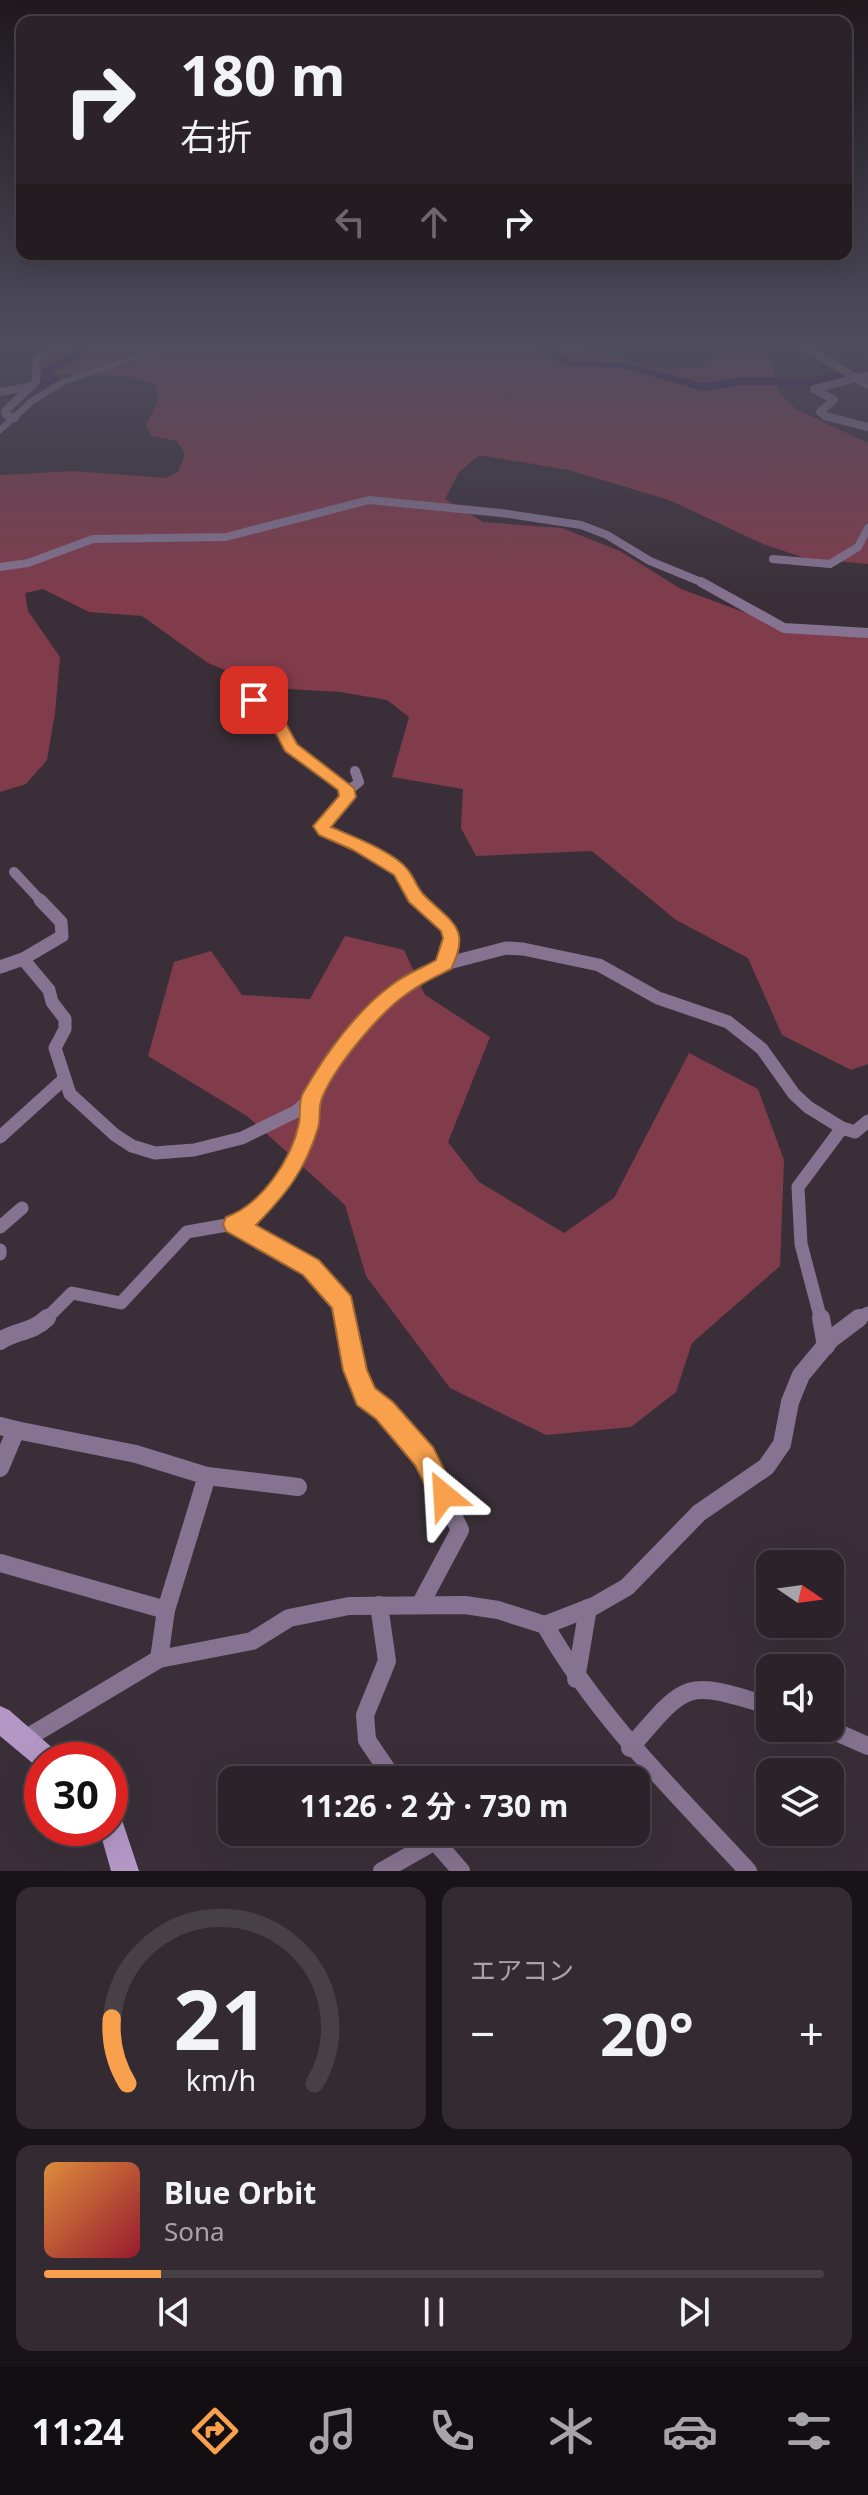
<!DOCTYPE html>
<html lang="ja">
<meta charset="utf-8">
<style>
:root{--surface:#2c232a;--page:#342b32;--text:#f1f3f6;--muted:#a6a4a8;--line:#484047;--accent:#f8a04b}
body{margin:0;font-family:"Noto Sans","Noto Sans JP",sans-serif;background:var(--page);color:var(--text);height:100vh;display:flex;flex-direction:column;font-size:30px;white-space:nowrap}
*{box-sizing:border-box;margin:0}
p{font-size:26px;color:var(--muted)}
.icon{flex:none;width:44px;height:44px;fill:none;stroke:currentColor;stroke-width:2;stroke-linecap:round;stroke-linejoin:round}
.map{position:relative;height:1871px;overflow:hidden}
.details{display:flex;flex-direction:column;gap:16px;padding:16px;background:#181317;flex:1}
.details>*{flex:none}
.hud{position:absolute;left:16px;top:16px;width:836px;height:244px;border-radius:16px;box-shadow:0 8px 32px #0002,0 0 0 2px var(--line);background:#2c232a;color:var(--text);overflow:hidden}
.needle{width:52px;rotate:103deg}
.tools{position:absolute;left:756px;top:1550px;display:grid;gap:16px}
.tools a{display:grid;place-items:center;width:88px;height:88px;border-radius:16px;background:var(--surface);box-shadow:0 8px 32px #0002,0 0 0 2px var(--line);font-size:40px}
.speed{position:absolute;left:24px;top:1742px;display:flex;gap:16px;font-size:40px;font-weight:700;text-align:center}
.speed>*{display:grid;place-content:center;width:104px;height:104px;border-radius:50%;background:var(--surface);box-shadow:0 8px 32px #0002,0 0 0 2px var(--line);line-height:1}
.speed .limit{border:12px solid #d22;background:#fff;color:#111}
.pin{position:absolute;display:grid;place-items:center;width:68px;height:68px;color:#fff;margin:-34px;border-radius:16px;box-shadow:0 4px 12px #0006}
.me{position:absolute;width:88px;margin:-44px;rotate:333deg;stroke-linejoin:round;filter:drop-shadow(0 0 6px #0008)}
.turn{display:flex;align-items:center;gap:28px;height:168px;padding:0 32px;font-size:36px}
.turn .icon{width:104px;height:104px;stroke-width:2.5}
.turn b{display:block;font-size:56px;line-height:68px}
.lanes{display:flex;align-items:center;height:76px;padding:0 32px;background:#0003;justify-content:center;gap:40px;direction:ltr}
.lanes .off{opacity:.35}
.big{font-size:60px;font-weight:700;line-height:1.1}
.details .widget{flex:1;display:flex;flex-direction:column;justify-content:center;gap:12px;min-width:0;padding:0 28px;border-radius:16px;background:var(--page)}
.details .dial{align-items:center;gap:0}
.dial svg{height:208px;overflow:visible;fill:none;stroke:var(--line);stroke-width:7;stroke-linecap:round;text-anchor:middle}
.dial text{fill:var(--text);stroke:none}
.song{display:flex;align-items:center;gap:24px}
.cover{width:96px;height:96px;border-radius:12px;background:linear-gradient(135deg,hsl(30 70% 55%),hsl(350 70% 35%))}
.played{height:8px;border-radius:4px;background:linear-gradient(90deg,var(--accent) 15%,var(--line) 15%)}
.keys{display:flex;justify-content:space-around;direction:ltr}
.heat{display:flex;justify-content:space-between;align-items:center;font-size:44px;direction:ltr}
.details .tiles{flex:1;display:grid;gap:16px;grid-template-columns:1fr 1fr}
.widget:last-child{grid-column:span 2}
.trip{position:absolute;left:218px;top:1766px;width:432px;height:80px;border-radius:16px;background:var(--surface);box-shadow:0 8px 32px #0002,0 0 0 2px var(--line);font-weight:700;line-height:80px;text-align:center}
.menu{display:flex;height:128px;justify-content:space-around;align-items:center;background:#120e11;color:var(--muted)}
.menu .icon{width:56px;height:56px}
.menu .active{color:var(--accent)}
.menu b{font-size:36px;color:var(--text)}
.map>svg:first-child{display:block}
.green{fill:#813c4c}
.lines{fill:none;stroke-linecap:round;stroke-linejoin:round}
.river{fill:#2a1152;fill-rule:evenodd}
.minor-far3{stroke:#867391;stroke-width:8}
.minor-far2{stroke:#867391;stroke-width:10}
.minor-far1{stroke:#867391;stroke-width:13}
.minor{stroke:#867391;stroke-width:18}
.tertiary{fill:#867391;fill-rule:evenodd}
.secondary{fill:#b597c6;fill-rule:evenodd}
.primary{fill:#d9b2ef;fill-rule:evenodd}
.route{fill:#f8a04b;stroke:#a16831;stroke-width:2}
</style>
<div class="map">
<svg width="868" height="1871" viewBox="0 0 868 1871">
<rect width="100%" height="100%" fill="#3a2f38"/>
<g class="green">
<polygon points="70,342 542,342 654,367 673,368 698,368 721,355 737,351 760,352 772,362 778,391 796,409 868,443 868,564 805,558 763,544 669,500 569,470 479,455 459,472 445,499 483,522 562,528 620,551 681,589 771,622 868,638 868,1064 851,1070 782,1035 748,958 676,920 592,851 476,856 461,828 463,789 392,777 409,717 387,700 340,692 269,688 208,663 142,616 89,612 43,589 25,593 28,611 60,657 55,713 47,760 26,784 0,792 0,475 74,471 166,478 178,472 185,454 177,441 152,436 146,426 159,398 154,384 134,377 33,373 45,360"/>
<polygon points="345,936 404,950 425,995 490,1037 448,1142 479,1182 564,1233 614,1198 689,1053 758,1089 784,1160 780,1266 692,1343 676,1392 631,1427 546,1435 450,1388 366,1276 345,1205 247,1116 148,1056 174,962 211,951 242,995 310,999"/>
</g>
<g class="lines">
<g class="river">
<polygon points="13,342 0,351 0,342"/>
<path d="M 86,342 L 98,342 L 77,360 L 52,373 L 59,379 C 50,388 19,394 8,387 L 46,379 L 38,372 L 40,370 L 69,356 Z"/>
<polygon points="523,342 537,342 573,361 625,362 703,383 740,377 812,378 868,367 868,373 812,386 740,385 703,391 624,368 567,366"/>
</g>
<g class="minor-far3">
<polyline points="796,342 868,385"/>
<polyline points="868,375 814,389 834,400 820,412 825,416 868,427"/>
<polyline points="0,392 32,386"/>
<polyline points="15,418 6,415 5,411 36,382 37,358 60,346 78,342"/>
<polyline points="773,559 830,564 858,547 868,528"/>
<polyline points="0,567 28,563 93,539 226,537 369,500 501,513 581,525 607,535 650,561 706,584"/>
</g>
<g class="minor-far2">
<polyline points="701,582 784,628 868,633"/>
<path d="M 240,701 L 254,700 L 280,726 L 291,747 L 346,788 L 348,797 L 321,826 C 334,842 380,853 399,870 C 408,878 410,893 419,902"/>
<polyline points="347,792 359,782 355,771"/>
<polyline points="14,872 42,902"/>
</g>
<g class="minor-far1">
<polyline points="40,900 61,922 62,936 23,959 49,990 52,1002 65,1019 65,1029 55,1048 70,1094 115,1135 132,1146 155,1153 194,1150 242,1138 297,1111 311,1098 324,1074 350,1040 401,988 445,964 506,948 523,949 599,965 658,998 728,1022 762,1049 794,1094 808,1107 842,1128 798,1187 801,1244 821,1320"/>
<path d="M 417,900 C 447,927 456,922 445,964"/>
<polyline points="0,967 23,959"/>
<polyline points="842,1128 855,1132 868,1121"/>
<polyline points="0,1137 63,1080"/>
<path d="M 234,1224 C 274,1247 337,1270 346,1320"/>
<polyline points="0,1227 22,1208"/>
<polyline points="0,1250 0,1254"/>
<polyline points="45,1320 72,1293 121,1303 187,1232 244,1222 282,1184 299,1154 310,1123 311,1098"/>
<polyline points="855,1320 868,1313"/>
</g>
<g class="minor">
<polyline points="346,1318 355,1370 365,1396 385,1410 424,1456 460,1530 420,1605"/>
<polyline points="821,1318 826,1346"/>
<path d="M 0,1341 C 16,1330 32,1333 47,1318"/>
<polyline points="0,1426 16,1430 0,1468"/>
<polyline points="16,1430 136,1454 207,1476"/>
<polyline points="0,1563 166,1610 207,1476 298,1487"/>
<polyline points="379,1605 387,1661 365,1715 367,1740 394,1780"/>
<polyline points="545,1625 594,1606 627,1587 699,1513 766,1467 782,1444 790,1402 801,1375 831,1339 859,1318"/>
<polyline points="159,1659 166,1610"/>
<polyline points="576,1679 588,1608"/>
<polyline points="827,1728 868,1746"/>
<path d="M 25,1739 L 159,1659 L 252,1641 L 289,1618 L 349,1606 L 465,1605 L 498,1610 L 545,1625 C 599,1719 675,1792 748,1871"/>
<path d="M 630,1748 C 688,1680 685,1680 770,1706"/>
<polyline points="435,1841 461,1871"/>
<polyline points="382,1871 435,1841 429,1832"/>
</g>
<polygon class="tertiary" points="173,342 187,342 66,384 35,403 0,434 0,426 29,399 60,380"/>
<g class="secondary">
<polygon points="0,1706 9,1710 56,1751 60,1760 42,1760 42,1771 0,1736"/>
<polygon points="110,1807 119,1811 139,1871 111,1871 99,1828 110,1828"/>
</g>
<polygon class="primary" points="858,342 868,342 868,348"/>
</g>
<linearGradient id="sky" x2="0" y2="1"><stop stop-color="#201a1f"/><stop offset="0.57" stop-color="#4f4d5e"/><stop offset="1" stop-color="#4f4d5e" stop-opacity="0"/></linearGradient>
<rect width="868" height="604" fill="url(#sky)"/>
<path class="route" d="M 254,696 L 259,697 L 285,722 L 297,744 L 354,788 L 356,797 L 331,827 C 352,836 395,852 408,870 C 415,878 417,889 425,896 C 451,922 472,928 451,969 C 437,976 421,983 408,993 C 380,1012 335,1066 322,1098 C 318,1107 321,1118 318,1128 C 305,1171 286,1194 256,1225 L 319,1260 L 351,1296 L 367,1370 L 375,1388 L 393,1402 L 433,1447 L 457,1495 L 453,1505 L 444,1508 L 435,1505 L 415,1465 L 376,1419 L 357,1405 L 343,1370 L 332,1308 L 303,1275 L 226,1231 L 223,1224 L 226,1217 C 261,1205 292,1159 299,1123 C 301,1113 298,1102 303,1093 C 325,1054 357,1010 393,984 C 406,974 422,968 436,960 L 443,938 L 441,931 L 409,902 L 394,875 L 353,850 L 319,835 L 313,826 L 339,796 L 338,790 L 285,751 L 273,728 L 246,700 Z"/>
</svg>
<div class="tools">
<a><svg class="needle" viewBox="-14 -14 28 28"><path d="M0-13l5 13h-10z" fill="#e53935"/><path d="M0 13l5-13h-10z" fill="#a6a4a8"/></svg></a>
<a><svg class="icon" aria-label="sound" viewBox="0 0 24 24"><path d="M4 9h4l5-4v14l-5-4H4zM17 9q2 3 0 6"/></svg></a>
<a><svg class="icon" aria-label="layers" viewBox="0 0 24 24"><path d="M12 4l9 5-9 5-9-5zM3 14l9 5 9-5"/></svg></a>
</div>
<div class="speed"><div class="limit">30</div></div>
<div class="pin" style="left:254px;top:700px;background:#d93025"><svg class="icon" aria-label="arrive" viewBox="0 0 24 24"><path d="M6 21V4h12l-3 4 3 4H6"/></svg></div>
<svg class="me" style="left:444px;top:1495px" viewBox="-20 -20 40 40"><path d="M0-17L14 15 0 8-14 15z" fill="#f8a04b" stroke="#fff" stroke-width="4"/></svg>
<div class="trip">11:26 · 2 分 · 730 m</div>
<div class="hud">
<div class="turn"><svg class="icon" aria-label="right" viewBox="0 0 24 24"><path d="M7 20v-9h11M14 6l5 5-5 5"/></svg><div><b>180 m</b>右折</div></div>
<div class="lanes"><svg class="icon off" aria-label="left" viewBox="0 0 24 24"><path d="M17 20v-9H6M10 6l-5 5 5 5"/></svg><svg class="icon off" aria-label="ahead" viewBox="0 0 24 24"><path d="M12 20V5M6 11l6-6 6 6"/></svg><svg class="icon" aria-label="right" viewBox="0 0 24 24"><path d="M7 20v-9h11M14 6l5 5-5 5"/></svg></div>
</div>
</div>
<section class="details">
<div class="tiles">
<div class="widget dial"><svg viewBox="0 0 100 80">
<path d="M14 69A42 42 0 1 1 86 69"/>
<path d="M14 69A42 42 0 0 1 8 44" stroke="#f8a04b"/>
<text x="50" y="56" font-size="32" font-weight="700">21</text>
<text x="50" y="72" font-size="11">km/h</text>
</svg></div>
<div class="widget"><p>エアコン</p>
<div class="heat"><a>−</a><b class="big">20°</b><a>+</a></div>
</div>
<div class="widget">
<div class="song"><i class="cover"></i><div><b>Blue Orbit</b><p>Sona</p></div></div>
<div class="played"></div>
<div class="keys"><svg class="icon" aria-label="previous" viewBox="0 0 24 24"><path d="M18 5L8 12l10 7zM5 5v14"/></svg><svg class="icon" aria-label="pause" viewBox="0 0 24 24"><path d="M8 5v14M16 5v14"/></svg><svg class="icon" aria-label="next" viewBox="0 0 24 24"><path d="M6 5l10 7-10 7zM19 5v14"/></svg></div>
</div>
</div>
</section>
<nav class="menu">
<b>11:24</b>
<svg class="icon active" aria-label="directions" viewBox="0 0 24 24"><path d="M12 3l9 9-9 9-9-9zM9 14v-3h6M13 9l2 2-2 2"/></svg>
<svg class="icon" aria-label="music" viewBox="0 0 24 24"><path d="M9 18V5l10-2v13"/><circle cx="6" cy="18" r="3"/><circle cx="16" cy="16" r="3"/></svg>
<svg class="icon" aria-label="phone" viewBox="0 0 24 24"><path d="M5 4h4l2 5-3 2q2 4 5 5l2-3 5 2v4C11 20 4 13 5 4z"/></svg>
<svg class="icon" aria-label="climate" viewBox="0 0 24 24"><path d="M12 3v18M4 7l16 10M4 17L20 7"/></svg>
<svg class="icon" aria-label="car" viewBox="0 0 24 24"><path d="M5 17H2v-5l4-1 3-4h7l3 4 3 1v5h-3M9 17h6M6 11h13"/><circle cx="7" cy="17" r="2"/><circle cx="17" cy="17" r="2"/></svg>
<svg class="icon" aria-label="filters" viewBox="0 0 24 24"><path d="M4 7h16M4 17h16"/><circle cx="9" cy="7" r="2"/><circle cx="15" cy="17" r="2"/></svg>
</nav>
